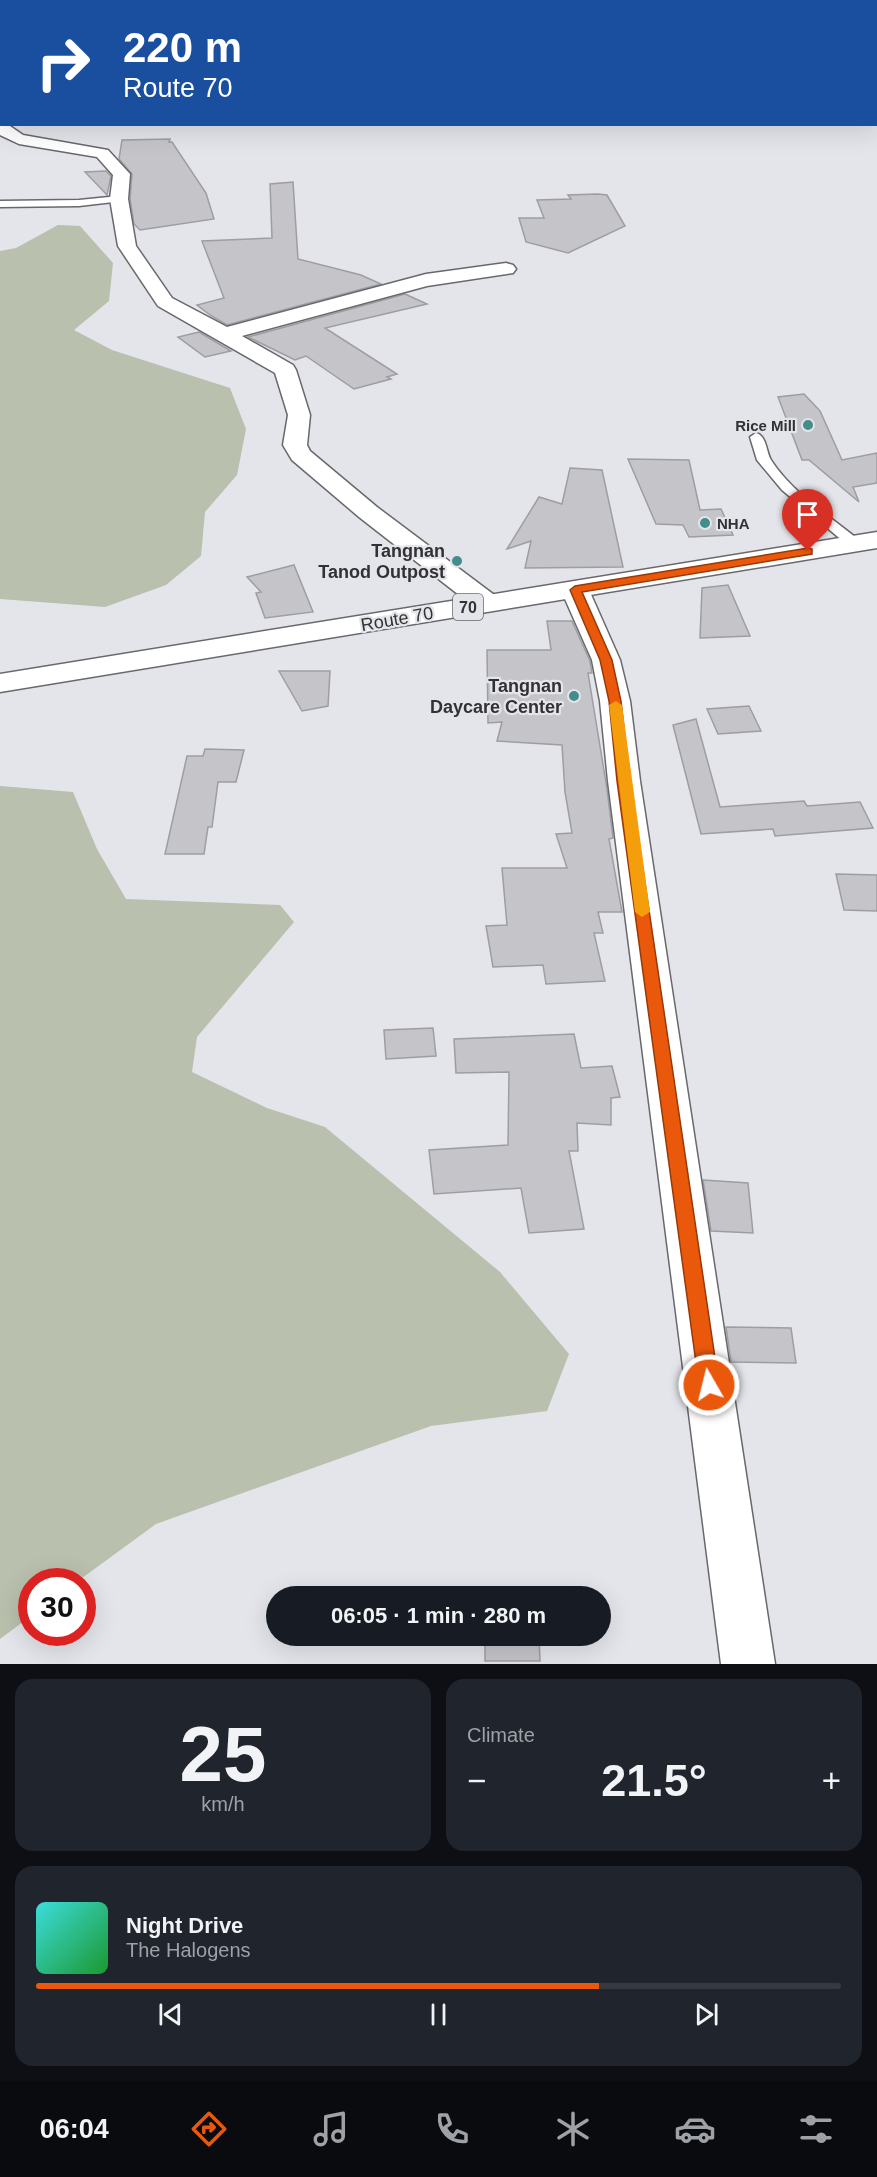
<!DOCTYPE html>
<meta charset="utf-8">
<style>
:root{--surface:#171b24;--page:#20242c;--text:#f1f3f6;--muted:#9ea1a6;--line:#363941;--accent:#ea580c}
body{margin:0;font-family:Helvetica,sans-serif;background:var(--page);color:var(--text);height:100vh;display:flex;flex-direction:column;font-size:22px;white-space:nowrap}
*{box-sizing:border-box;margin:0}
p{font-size:20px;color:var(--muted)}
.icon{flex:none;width:33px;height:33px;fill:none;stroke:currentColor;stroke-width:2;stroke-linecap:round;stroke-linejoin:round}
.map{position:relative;height:1664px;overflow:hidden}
.drawer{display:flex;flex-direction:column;gap:15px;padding:15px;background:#0d0f14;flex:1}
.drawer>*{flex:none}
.top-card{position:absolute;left:0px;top:0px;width:878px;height:126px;box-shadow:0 6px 24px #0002;background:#1a4fa0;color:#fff;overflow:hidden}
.speed{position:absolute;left:18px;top:1568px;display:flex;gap:12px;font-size:30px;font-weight:700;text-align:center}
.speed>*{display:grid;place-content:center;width:78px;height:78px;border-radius:50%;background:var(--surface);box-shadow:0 6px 24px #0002;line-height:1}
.speed .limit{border:9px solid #d22;background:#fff;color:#111}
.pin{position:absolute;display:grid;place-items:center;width:51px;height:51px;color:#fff;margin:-62px -26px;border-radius:50% 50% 50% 0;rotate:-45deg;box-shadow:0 0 6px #0007}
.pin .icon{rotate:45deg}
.me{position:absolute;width:66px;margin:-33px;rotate:352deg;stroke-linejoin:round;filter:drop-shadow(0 0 4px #0008)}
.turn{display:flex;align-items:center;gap:21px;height:126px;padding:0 24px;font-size:27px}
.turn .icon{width:78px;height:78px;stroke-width:2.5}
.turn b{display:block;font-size:42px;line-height:51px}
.big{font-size:45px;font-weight:600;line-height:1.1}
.drawer .card{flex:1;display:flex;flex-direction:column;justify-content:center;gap:9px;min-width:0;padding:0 21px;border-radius:18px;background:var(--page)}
.drawer .dial{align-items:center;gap:0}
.dial b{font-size:78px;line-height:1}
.song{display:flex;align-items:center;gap:18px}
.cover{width:72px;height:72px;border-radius:9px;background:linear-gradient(135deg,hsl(180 70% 55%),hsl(130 70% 35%))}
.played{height:6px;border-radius:3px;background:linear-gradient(90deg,var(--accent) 70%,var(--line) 70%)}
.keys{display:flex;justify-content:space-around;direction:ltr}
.heat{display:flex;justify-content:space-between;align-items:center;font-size:33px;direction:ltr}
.drawer .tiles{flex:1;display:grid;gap:15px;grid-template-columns:1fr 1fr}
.card:last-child{grid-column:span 2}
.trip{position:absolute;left:266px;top:1586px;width:345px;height:60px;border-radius:30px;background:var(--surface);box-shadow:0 6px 24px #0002;font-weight:600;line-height:60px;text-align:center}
.tab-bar{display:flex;height:96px;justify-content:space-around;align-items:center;background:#090b0e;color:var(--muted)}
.tab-bar .icon{width:42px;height:42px}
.tab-bar .selected{color:var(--accent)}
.tab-bar b{font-size:27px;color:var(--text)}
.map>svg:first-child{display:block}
.green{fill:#b9c0ad}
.building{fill:#c4c4c9;stroke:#9d9da2;stroke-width:1.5}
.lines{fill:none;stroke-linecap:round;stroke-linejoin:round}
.lane-casing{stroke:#68686d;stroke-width:3}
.street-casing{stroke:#68686d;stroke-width:3}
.highway-casing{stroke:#68686d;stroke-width:3}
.lane{fill:#fff;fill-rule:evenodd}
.street{fill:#fff;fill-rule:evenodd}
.highway{fill:#fff;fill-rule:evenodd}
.route{fill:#ea580c;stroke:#983908;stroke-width:1.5}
.slow{fill:#f59e0b}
.poi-dot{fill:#458d8a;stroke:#e4e5ea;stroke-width:2}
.labels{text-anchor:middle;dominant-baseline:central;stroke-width:4.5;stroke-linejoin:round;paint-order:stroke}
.far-poi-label{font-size:15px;font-weight:bold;fill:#323234;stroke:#e4e5ea;text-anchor:end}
.shield{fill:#e4e5ea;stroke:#67686b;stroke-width:1.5}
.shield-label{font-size:16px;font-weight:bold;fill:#323234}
.poi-label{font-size:18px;font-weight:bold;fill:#323234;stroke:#e4e5ea;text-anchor:end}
.street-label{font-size:18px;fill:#323234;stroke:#e4e5ea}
</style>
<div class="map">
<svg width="877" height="1664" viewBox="0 0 877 1664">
<rect width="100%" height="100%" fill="#e4e5ea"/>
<g class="green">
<polygon points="58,225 80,226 113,263 109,301 74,330 112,350 230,388 246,429 237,475 205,512 201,556 166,585 105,607 0,599 0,251 16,248"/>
<polygon points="0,786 73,792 97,849 126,899 280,905 294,922 197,1037 192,1072 267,1108 325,1127 500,1272 569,1354 547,1411 431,1426 156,1524 78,1581 32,1581 31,1616 0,1639"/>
</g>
<g class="building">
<polygon points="170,139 169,142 172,142 206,193 214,219 140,230 134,224 130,199 132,174 119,159 122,140"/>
<polygon points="106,171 111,176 107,195 85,172"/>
<polygon points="293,182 298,259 361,275 381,284 227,325 210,315 197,305 224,298 202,241 272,238 270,184"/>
<polygon points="598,194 607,195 625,226 568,253 526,242 519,218 544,218 537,200 571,199 568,195"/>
<polygon points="405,294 427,304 325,328 397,374 387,377 391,379 354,389 306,356 295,360 248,337"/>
<polygon points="199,332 231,351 205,357 178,337"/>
<polygon points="804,394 820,411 842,460 877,453 877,483 853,487 859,502 809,460 802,460 778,397"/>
<polygon points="628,459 689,460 700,510 721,509 733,535 689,537 683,525 656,524"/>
<polygon points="570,468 602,470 623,567 525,568 531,541 507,549 539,497 562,504"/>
<polygon points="294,565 313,612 265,618 256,593 261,592 247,577"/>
<polygon points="728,585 750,636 700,638 702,588"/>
<polygon points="547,621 572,621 590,661 592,673 588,673 607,789 613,838 609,839 622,912 598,912 603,933 594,933 605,981 546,984 543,965 493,967 486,926 507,925 502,868 567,868 556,834 572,833 565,792 562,745 497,741 502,722 488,723 487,650 551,650"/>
<polygon points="279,671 330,671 328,706 302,711"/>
<polygon points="749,706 761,731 718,734 707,709"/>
<polygon points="696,719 720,807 804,801 807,806 860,802 873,828 775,836 773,829 701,834 673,725"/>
<polygon points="205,749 244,750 236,782 218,782 212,827 208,827 204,854 165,854 187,756 203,756"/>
<polygon points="836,874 877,875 877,911 844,910"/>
<polygon points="433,1028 436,1056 386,1059 384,1030"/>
<polygon points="574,1034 581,1068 612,1066 620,1097 611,1098 611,1125 577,1123 578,1151 569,1151 584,1229 529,1233 521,1188 434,1194 429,1150 508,1145 509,1072 456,1073 454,1039"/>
<polygon points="703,1180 748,1183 753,1233 711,1231"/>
<polygon points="726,1327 791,1328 796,1363 731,1362"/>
<polygon points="485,1635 539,1635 540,1661 485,1661"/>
</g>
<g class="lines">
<g class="lane-casing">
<g id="lane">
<polygon points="119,196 124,199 122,201 79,206 0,207 0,201 79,200"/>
<path d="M 756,433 C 767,436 766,452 771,460 C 792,493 831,517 860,541 L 862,544 L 860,547 L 850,547 L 782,490 L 757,460 L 750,437 Z"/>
</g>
</g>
<g class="street-casing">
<g id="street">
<polygon points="0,121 2,124 7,124 23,135 108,150 130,174 128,199 136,246 172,298 227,327 426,274 506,263 513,265 516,269 513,273 427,286 242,336 293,365 296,370 310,415 307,445 310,451 377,507 497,597 501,603 497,609 487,611 477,609 359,517 292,460 283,445 288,415 275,373 158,306 118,246 110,199 113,175 97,157 19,144 0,135"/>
<polygon points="575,582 585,584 589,590 620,660 630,701 640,781 775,1664 721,1664 608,781 600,701 592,660 561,590 565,584"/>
</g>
</g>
<g class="highway-casing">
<polygon id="highway" points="877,532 877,548 0,692 0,674"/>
</g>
<use href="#lane" class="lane"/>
<use href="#street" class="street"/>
<use href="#highway" class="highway"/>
</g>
<polygon class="route" points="808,548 812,549 812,554 582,592 612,660 621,701 630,781 719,1385 716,1391 709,1393 702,1391 699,1385 617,781 609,701 600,660 570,590 575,586"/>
<polygon class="slow" points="616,701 622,705 650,912 642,917 635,912 609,705"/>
<g class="poi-dot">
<circle cx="808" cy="425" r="6"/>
<circle cx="705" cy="523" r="6"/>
<circle cx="457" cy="561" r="6"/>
<circle cx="574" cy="696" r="6"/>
</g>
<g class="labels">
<g class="far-poi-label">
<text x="796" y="425">Rice Mill</text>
<text x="717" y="523" text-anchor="start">NHA</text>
</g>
<rect class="shield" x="453" y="594" width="30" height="26" rx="4.5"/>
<g class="shield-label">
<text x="468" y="607">70</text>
</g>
<g class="poi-label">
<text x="445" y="551">Tangnan<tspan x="445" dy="21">Tanod Outpost</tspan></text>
<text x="562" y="686">Tangnan<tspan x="562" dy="21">Daycare Center</tspan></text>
</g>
<g class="street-label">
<text transform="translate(397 619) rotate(-10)">Route 70</text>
</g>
</g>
</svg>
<div class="speed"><div class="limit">30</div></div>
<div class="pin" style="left:808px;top:551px;background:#d93025"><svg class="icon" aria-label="arrive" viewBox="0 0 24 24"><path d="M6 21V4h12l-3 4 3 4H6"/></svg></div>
<svg class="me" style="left:709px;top:1385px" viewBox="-20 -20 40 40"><circle r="17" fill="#ea580c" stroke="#fff" stroke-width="3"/><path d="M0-11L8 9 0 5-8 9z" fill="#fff"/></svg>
<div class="trip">06:05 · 1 min · 280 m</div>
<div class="top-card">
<div class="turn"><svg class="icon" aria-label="right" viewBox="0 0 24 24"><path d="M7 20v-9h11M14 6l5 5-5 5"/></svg><div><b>220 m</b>Route 70</div></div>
</div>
</div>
<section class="drawer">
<div class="tiles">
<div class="card dial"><b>25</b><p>km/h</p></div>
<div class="card"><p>Climate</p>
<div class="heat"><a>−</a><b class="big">21.5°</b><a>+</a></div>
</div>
<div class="card">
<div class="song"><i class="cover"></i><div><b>Night Drive</b><p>The Halogens</p></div></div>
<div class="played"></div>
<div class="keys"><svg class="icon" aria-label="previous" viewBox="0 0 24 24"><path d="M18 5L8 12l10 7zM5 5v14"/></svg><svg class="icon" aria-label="pause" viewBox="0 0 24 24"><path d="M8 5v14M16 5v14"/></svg><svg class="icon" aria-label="next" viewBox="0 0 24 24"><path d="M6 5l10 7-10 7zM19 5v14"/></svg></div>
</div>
</div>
</section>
<nav class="tab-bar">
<b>06:04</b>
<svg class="icon selected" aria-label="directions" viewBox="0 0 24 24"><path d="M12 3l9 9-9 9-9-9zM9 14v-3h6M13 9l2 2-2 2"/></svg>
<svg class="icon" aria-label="music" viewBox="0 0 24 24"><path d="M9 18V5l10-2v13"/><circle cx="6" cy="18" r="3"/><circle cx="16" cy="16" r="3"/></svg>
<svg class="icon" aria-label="phone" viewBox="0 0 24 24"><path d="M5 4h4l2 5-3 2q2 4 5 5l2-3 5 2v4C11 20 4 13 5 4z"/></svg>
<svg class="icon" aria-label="climate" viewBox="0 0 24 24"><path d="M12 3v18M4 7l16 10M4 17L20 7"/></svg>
<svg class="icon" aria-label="car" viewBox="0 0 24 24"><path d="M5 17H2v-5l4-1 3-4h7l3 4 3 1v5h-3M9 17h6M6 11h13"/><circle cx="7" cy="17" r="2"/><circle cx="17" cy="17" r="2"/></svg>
<svg class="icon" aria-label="filters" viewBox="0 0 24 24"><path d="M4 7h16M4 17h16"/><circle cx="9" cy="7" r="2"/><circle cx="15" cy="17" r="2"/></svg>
</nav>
